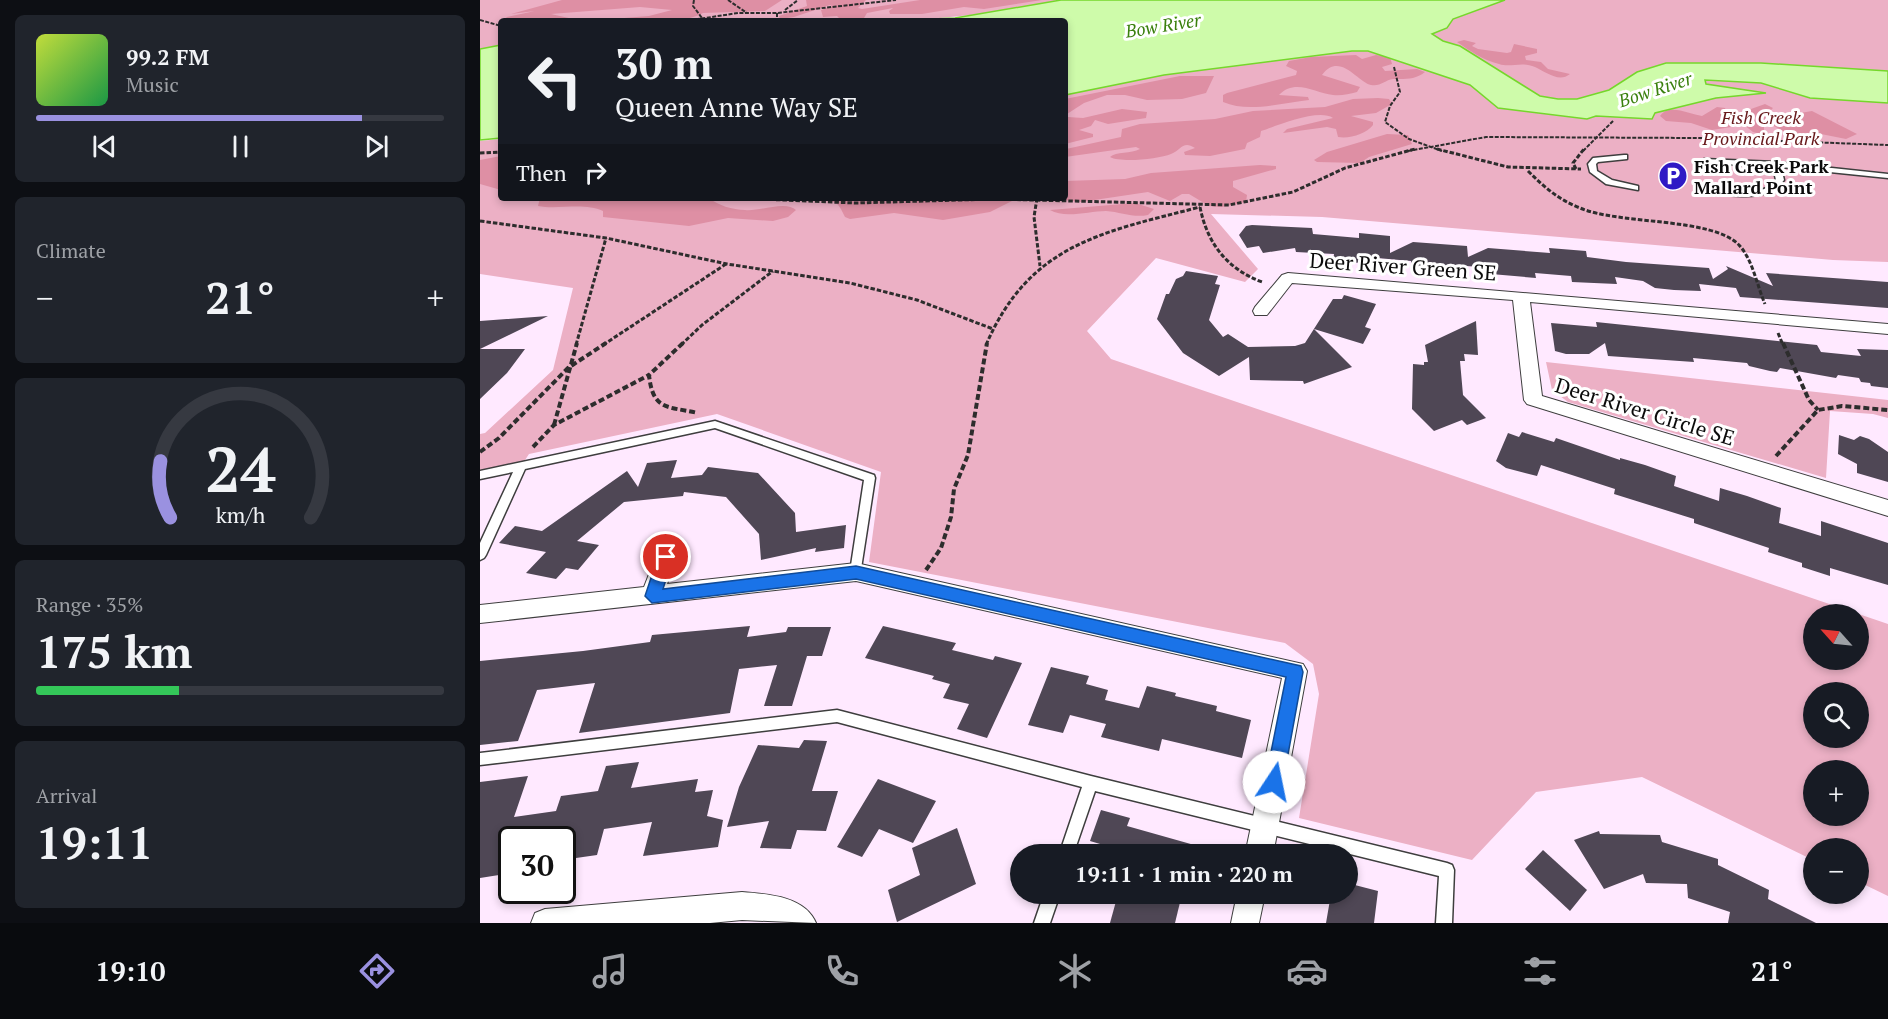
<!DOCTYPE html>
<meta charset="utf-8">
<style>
:root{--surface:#171b24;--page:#20242c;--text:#f1f3f6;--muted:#9ea1a6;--line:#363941;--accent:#9a91e0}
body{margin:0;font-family:"PT Serif",serif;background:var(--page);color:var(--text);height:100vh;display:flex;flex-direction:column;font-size:22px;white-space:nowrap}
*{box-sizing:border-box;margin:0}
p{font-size:20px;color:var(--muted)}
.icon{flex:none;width:33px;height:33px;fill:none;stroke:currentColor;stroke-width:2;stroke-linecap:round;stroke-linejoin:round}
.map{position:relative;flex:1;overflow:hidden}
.details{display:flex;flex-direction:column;gap:15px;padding:15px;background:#0d0f14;width:480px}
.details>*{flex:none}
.guide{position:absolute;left:18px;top:18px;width:570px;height:183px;border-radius:6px;box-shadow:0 3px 9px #0003;background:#171b24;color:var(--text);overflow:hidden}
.needle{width:39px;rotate:297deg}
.buttons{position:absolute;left:1323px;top:604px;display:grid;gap:12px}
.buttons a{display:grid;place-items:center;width:66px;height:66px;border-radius:50%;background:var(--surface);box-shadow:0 3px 9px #0003;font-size:30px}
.speed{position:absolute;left:18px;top:826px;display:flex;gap:12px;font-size:30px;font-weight:700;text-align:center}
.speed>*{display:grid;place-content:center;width:78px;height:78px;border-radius:50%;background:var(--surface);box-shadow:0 3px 9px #0003;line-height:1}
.speed .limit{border:3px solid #111;border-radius:9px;background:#fff;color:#111}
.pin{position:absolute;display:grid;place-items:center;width:51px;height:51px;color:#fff;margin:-26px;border:3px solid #fff;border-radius:50%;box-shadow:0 2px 6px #0007}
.me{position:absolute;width:66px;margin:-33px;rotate:11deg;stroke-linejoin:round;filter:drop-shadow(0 0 4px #0008)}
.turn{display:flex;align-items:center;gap:21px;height:126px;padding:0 18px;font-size:27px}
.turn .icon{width:78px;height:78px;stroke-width:2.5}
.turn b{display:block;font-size:42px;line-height:51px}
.then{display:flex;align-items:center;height:57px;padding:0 18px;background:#0003;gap:12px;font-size:22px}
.big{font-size:45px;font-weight:700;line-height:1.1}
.details .widget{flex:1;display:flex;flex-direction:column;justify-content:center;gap:9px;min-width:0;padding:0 21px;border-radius:9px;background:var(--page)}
.details .dial{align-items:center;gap:0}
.dial svg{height:156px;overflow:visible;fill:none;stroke:var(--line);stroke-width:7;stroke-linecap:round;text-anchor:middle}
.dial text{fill:var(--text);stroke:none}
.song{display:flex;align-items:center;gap:18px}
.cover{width:72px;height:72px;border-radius:9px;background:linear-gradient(135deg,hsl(70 70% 55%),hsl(140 70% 35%))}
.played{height:6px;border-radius:3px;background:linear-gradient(90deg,var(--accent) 80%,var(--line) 80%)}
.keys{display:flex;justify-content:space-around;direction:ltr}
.heat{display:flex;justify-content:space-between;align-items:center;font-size:33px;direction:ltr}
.charge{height:9px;border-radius:4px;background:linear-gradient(90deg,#34c759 35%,var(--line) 0)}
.trip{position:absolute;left:530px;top:844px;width:348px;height:60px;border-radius:30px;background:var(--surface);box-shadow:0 3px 9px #0003;font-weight:700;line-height:60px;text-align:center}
.tabs{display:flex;height:96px;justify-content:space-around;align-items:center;background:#090b0e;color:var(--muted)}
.tabs .icon{width:42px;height:42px}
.tabs .current{color:var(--accent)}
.tabs b{font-size:27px;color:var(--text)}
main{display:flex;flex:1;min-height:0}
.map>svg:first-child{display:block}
.green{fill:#ecb0c5;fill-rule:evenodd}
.forest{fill:#de8fa4}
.water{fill:#cefbaa;stroke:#75d72b;stroke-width:1.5}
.building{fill:#4f4755}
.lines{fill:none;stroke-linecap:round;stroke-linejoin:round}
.lane-casing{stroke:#3e3e3e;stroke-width:3}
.street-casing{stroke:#3e3e3e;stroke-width:2}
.path-far2{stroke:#2d2d2d;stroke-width:2;stroke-dasharray:4 1.5;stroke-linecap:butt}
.path-far1{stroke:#2d2d2d;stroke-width:3;stroke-dasharray:4.5 2;stroke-linecap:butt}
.path{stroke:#2d2d2d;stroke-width:4;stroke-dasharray:6 3;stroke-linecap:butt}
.lane{fill:#fff;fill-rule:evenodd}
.street{fill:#fff;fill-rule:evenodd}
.route{fill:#1a73e8;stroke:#114b97;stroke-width:1.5}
.labels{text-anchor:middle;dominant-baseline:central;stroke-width:6;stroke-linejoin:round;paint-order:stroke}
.far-water-label{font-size:18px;font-style:italic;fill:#3a800d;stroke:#fff}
.far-park-label{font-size:18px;font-style:italic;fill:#67181a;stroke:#fff}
.far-poi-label{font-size:18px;font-weight:bold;fill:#0b0b0b;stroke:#fff;text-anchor:start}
.street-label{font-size:21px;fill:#0b0b0b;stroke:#fff}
</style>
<main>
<section class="details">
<div class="widget">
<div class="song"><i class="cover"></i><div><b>99.2 FM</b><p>Music</p></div></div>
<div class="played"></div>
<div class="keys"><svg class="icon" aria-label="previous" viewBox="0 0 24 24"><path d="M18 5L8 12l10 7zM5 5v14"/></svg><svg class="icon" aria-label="pause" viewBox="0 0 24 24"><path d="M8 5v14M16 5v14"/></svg><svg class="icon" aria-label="next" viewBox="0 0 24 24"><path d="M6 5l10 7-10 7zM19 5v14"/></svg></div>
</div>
<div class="widget"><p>Climate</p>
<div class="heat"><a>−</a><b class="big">21°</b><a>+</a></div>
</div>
<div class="widget dial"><svg viewBox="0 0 100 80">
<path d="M14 69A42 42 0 1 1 86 69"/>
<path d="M14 69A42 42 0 0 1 9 40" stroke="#9a91e0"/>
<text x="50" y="56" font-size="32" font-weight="700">24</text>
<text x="50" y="72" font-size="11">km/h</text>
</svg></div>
<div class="widget"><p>Range · 35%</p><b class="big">175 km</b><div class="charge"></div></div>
<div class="widget"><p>Arrival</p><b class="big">19:11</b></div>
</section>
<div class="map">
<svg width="1408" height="923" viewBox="0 0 1408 923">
<rect width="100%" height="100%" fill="#ffe9ff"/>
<g class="green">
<polygon points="0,0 579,0 520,12 440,20 21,21 21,45 0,49"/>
<path d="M 921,0 L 1408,0 L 1408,262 L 1353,260 L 842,217 L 731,214 L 778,269 L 765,282 L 676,258 L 607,331 L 631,359 L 1408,624 L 1408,896 L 1379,882 L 1378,849 L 1334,849 L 1333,860 L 1162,777 L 1056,792 L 992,860 L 819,818 L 839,694 L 833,664 L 805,643 L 389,562 L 401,472 L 237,414 L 49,454 L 41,466 L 0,475 L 0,434 L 5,433 L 73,370 L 93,288 L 0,274 L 0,141 L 21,139 L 21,198 L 585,198 L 585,80 ZM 1334,615 L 1378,615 L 1378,660 L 1334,660 ZM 1334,693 L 1378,693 L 1378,738 L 1334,738 ZM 1334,771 L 1378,771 L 1378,816 L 1334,816 Z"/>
<polygon points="1066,362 1408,400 1408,418 1393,414 1350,411 1346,478 1088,402 1072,390"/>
</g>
<g class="forest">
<path d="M 82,0 L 302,0 L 285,11 L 223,13 C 194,28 140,21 107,21 L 169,16 L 192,10 L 160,7 L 71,14 L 102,21 L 22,21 L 27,17 L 55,11 L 31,14 Z"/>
<polygon points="326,0 386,0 378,8 382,9 440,0 562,0 504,9 484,7 442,14 410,14 409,11 413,8 387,13 384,18 356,21 360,19 357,16 343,17 341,10 352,6 350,5 314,17 300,19 299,16 327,6"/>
<path d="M 984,40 L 996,43 L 992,46 L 998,49 L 1027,53 L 1031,52 L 1034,44 L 1057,49 L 1057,53 L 1045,56 L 1046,60 L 1061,62 L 1068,69 L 1090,74 C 1079,83 1066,72 1055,67 C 1041,61 1031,68 1019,64 C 1003,60 990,51 977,42 Z"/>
<path d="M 876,55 L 882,59 L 896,55 L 910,57 L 912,64 L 902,67 L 905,71 L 937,69 L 945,72 C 935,80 925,79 913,79 C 905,80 900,87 891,85 C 878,83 860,51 842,75 L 880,87 L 877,92 C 869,94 861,96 853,95 C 835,93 815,78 799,95 L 828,97 L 829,100 C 802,103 768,113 743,102 L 743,95 L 747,93 L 816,75 L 817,71 L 806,66 L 809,61 L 831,57 Z"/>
<polygon points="700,76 734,76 726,93 702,99 667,100 645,95 627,95 604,103 587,114 588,117 603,118 642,109 667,112 666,118 628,124 615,120 611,126 599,130 613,134 613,137 585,144 585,99"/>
<path d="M 898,98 L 909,99 L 912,104 L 896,113 L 871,116 L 893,122 L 893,125 C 886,134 870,139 858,137 L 856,129 L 847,127 L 803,133 L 807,129 L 853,118 C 838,108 797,126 781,131 L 780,137 L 767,143 L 765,149 L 730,156 L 705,155 L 704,152 L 715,148 C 703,140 701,150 691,154 C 679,159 641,163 630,157 C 636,151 651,154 660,149 L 656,147 L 585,157 L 586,149 L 641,137 L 642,129 L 660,124 L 735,119 L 773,111 L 845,107 L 873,99 Z"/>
<path d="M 1285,104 L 1293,108 L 1286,115 L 1290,118 L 1332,111 L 1377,134 L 1366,139 L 1341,134 L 1309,134 L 1292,125 L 1284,127 L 1284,135 L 1273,132 L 1264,125 L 1232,130 L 1211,123 L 1186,121 L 1180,116 C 1189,103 1209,114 1222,116 L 1237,107 L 1245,108 L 1247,113 L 1257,114 Z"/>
<polygon points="907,134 928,135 932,144 889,157 880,163 837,162 834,160 847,152"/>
<polygon points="21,156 21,190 0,184 0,160"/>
<polygon points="780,165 796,166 796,169 753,181 753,187 767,195 766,202 742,207 729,206 709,194 702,194 690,201 668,192 601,202 568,198 585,198 585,181 645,179 671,173"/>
<path d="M 60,198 L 229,198 C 237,205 253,210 265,210 C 278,212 306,200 316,210 L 308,217 L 293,221 L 248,218 L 209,226 L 123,217 L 123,211 C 104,202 78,210 58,206 Z"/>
<path d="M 338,198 L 538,198 L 510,212 L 463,220 L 414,213 L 370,219 L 365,217 C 357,200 357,203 338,198 Z"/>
<path d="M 655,203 L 674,209 L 668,215 C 653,218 641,212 626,211 C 609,211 585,219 570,210 Z"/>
</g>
<g class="water">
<polygon points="581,0 1025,0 973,19 967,28 952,34 963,41 980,46 1060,96 1078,99 1097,99 1129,90 1157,72 1186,63 1281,63 1408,71 1408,103 1330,98 1281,83 1225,80 1226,84 1286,93 1236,98 1175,113 1172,119 1116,116 1107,119 1018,108 990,85 888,51 872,51 684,75 585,95 585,21 407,21 475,18"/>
<polygon points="21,45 21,138 0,140 0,49"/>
</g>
<g class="building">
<polygon points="772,225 832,228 833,234 879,238 879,233 910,236 910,253 933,242 987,246 988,257 1008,248 1070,253 1069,248 1106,251 1107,257 1146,262 1229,268 1233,279 1248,269 1246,266 1293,286 1286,273 1408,282 1408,308 1260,297 1256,288 1219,284 1221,291 1194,290 1175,288 1163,281 1135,277 1137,284 1114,283 1092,282 1091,276 1055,273 1056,278 1011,274 1010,268 975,265 976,270 931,268 931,261 897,258 897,264 853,261 854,254 816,252 815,248 783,253 779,246 767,248 759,235 766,226"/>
<polygon points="706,271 738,276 735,284 740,285 729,320 743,337 748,334 768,347 815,346 825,343 853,299 862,299 864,295 896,304 885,327 891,329 883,344 834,329 872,367 824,384 823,381 770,380 769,357 739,376 703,353 677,319 686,294 689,294 696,279 703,276"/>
<polygon points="68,316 0,349 45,349 27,373 0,399 0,321"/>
<polygon points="996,321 998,355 984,354 985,361 980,361 983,395 1006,418 987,425 982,420 954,431 932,409 933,364 944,365 944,362 948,362 945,345"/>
<polygon points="1116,322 1337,345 1341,352 1381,356 1377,349 1408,350 1408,388 1391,386 1390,383 1381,382 1379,378 1358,375 1356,378 1300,368 1297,372 1290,371 1269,366 1267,363 1213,358 1214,362 1128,356 1125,343 1109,354 1086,354 1075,351 1071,323 1117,327"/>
<polygon points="1042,432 1074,442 1076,438 1140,460 1140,458 1165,465 1196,476 1194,486 1239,501 1240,488 1267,496 1301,508 1299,523 1341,536 1341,521 1408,543 1408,585 1350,568 1350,576 1322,567 1322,563 1288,552 1289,548 1214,523 1214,519 1134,494 1135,489 1061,465 1057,476 1026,468 1016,461 1028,433 1039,437"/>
<polygon points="1359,435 1374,440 1380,436 1389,439 1408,452 1408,482 1377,473 1377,464 1358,454"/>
<polygon points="197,460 191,478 222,475 228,467 278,473 315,513 316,532 366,525 364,548 335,552 336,548 281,560 279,534 246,497 204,492 203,496 144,502 97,541 119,545 98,570 86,568 76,579 46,573 66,552 19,543 35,526 62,531 147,471 158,487 167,463"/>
<polygon points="270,626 267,637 306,632 308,627 351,627 342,656 327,656 312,706 284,706 297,665 259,669 250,713 99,733 115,683 57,690 38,741 0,745 0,661 103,651 170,642 172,635"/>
<polygon points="403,626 476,643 472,650 513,660 515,656 542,663 507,738 477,729 489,704 463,698 470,684 452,679 454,676 385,658"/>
<polygon points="571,667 609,676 606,684 628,690 625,700 659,708 667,686 696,693 695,696 737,706 736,711 771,720 762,758 682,739 679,751 621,737 626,724 590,715 583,733 548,725"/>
<polygon points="324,740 347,741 332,791 358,791 346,831 317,830 311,849 280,848 289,821 247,827 259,787 278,745 319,748"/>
<polygon points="159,762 151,788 218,779 215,792 233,790 227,816 243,820 238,847 163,856 172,822 124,829 117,855 82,860 82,840 32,840 32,873 0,878 0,782 48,776 34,817 76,811 81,796 118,791 126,766"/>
<polygon points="398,779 456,801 433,843 399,829 382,857 357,847"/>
<polygon points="621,810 650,818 647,826 732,850 732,855 657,855 610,841"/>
<polygon points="477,828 496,884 417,922 408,890 440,875 432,848"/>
<polygon points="1119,831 1120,834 1180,835 1182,842 1238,859 1238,865 1289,890 1288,899 1336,923 1248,923 1250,912 1208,898 1207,884 1166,883 1163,874 1124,889 1094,840"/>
<polygon points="1063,850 1107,890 1090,911 1045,869"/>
<polygon points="867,883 898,891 894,923 846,923 851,894 867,894"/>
<polygon points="638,894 702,894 695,923 630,923"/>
</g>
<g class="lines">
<g class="lane-casing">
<g id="lane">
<polygon points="1144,155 1147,155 1147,159 1118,162 1116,164 1117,171 1132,180 1158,186 1158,190 1126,184 1110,172 1108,164 1113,158"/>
<path d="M 1224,159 L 1296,162 L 1408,174 L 1408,178 L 1301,167 L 1304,180 C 1290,199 1267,197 1245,195 L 1241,193 L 1242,191 C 1261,190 1283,197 1296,180 L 1293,167 L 1227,163 L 1224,163 Z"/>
<polygon points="235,421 394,475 395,478 380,575 376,577 372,575 370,572 384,480 235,428 45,469 6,555 4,558 0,560 0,543 33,472 0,479 0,471"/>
<polygon points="357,710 611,776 967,863 972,865 974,870 972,923 956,923 959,876 615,791 593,855 579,855 602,787 357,722 0,765 0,753"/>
<polygon points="564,894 580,894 570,923 554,923"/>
</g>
</g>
<g class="street-casing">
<g id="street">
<polygon points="808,273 1408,324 1408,334 1050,302 1062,396 1408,500 1408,516 1047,404 1044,400 1033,300 812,283 787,315 775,315 773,311 775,307 802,275"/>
<polygon points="186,549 194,551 197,557 187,584 376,563 823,664 827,671 793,855 765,855 802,678 376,581 0,623 0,605 164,587 178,551"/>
<path d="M 262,892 C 287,894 325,896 336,923 L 262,920 L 230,923 L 51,923 L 55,913 L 65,909 Z"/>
<polygon points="757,894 785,894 779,923 751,923"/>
</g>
</g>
<g class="path-far2">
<polyline points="214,0 213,6 222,18"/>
<polyline points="248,0 267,13"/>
<polyline points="305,10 318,0"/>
<polyline points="297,13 297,21"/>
<polyline points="0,20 21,26"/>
<polyline points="205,21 258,13 297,13 416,0"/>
<polyline points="914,67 920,92 910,106 905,122 929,139 962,151"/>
<polyline points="928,151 1006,137 1219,138 1408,145"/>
<polyline points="1103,151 1134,120"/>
</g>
<g class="path-far1">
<polyline points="957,149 1028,167 1101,169"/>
<polyline points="0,153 21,152"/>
<polyline points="1096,169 1093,163 1104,149"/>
<path d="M 1048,171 C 1064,187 1079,200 1100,208 C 1140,225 1232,217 1259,245 C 1273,260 1277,286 1285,304"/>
<polyline points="257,198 375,203 514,199 749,205 813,192 865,168 935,149"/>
<polyline points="557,198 554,217 560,266"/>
<path d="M 720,207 C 727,243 747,269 782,282"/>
<polyline points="0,221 126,238 247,264 370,283 437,300 513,329"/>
<polyline points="1298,333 1303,345"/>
<polyline points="96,345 126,238"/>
<polyline points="123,345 246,264"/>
<polyline points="201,345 222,325 293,271"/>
<path d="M 506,345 C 550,243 624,232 720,207"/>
</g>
<g class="path">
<path d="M 203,343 L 169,375 C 173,411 187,406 218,413"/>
<polyline points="1303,343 1329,400 1338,410"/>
<polyline points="74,425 97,343"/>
<polyline points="53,447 74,425 169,375"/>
<polyline points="0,452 19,438 88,368 126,343"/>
<polyline points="1296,456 1338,410 1362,406 1408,410"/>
<polyline points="446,570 461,548 471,517 474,489 488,455 507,343"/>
</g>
<use href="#lane" class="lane"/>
<use href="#street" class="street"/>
</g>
<polygon class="route" points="186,551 193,557 183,589 376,566 821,666 823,672 803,782 800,788 794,791 787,788 785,782 806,677 376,579 172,603 165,596 178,557"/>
<defs>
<g id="parking-disc" transform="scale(1.5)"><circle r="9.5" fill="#2f1ac5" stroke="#fff"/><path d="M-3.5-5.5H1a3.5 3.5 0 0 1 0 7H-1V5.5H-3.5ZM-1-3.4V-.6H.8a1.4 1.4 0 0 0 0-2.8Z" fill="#fff"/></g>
</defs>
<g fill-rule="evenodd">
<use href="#parking-disc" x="1193" y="176"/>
</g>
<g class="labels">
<g class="far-water-label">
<text transform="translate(683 25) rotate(-9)">Bow River</text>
<text transform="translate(1175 89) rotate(-18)">Bow River</text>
</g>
<g class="far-park-label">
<text x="1281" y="117">Fish Creek<tspan x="1281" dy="21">Provincial Park</tspan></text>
</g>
<g class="far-poi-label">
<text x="1214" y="166">Fish Creek Park<tspan x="1214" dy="21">Mallard Point</tspan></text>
</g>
<g class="street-label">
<text transform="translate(923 266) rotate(4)">Deer River Green SE</text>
<text transform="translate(1165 411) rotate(17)">Deer River Circle SE</text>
</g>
</g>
</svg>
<div class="buttons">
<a><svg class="needle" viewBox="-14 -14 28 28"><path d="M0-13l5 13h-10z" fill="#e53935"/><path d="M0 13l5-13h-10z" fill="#9ea1a6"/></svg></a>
<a><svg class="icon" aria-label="search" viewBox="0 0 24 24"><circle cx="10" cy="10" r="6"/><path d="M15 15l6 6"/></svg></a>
<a>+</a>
<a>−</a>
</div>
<div class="speed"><div class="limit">30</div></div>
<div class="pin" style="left:186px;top:557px;background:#d93025"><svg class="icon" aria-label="arrive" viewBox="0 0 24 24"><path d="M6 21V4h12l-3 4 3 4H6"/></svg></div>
<svg class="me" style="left:794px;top:782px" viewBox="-20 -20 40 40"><circle r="19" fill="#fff"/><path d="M0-13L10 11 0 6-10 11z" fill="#1a73e8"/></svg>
<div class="trip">19:11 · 1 min · 220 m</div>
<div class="guide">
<div class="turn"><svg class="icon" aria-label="left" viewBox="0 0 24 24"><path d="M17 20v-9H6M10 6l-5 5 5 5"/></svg><div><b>30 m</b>Queen Anne Way SE</div></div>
<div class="then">Then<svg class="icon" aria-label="right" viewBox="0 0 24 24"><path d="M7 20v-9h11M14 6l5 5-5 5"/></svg></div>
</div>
</div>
</main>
<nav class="tabs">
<b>19:10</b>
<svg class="icon current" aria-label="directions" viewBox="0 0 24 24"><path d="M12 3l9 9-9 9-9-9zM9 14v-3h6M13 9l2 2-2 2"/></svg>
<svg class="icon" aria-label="music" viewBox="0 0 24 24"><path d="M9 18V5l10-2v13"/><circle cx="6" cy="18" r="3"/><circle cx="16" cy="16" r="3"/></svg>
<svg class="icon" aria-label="phone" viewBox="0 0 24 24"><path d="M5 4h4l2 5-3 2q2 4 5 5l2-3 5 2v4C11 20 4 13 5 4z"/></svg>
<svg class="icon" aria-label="climate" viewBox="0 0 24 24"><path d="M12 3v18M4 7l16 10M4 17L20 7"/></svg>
<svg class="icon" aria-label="car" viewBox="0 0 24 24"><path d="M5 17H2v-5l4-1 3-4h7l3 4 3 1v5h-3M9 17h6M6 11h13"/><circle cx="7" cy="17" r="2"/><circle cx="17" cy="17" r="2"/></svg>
<svg class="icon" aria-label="filters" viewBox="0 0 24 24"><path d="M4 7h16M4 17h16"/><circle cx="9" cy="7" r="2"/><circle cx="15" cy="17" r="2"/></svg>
<b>21°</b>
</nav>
